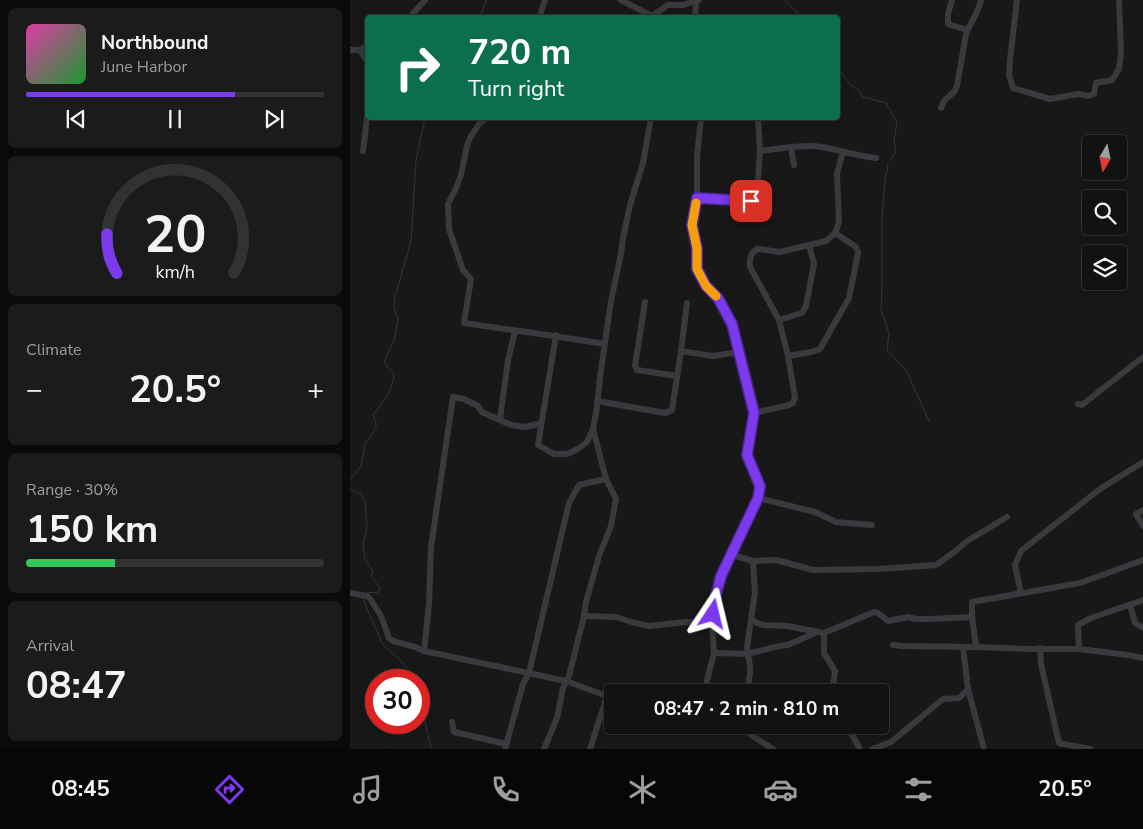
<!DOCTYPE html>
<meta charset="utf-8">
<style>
:root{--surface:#121213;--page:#1b1b1c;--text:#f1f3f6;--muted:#9c9ea0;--line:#313233;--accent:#7c3aed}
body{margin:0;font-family:"Nunito Sans",sans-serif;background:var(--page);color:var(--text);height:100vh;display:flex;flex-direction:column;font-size:19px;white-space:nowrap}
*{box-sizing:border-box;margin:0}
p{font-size:16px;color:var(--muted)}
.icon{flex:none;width:28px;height:28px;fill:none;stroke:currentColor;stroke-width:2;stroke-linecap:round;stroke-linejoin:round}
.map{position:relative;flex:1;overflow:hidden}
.details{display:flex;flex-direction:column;gap:8px;padding:8px;background:#0a0a0a;width:350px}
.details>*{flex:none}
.hud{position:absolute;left:15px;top:15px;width:475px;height:105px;border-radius:5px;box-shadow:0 2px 12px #0003,0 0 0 1px var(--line);background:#0b6e4f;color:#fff;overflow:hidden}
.needle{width:32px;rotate:189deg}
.tools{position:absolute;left:732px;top:135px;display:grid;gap:10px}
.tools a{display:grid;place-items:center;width:45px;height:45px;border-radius:5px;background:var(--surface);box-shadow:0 2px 12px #0003,0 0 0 1px var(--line);font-size:25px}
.speed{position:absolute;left:15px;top:669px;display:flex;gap:10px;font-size:25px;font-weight:700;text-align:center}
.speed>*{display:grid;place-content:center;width:65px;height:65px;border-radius:50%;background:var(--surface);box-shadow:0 2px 12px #0003,0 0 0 1px var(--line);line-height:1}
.speed .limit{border:8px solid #d22;background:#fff;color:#111}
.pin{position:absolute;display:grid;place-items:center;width:42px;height:42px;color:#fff;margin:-21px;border-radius:10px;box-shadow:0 2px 8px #0006}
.me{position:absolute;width:55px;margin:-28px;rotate:10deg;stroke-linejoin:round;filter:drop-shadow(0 0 4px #0008)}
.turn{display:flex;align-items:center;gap:18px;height:105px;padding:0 20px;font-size:22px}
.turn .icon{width:65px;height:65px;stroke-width:2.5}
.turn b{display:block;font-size:35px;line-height:42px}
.big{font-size:38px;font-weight:700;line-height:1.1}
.details .card{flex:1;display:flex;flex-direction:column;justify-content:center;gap:8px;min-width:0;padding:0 18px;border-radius:8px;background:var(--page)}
.details .dial{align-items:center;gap:0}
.dial svg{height:130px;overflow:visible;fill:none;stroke:var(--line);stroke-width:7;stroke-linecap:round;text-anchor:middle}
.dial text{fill:var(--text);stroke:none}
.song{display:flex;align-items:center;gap:15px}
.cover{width:60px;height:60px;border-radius:8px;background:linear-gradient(135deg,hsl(320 70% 55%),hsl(130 70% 35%))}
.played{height:5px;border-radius:2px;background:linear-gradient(90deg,var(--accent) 70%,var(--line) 70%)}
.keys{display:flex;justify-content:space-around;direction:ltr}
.heat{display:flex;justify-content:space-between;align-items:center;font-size:28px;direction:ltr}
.charge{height:8px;border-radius:4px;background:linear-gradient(90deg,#34c759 30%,var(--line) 0)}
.trip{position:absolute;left:254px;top:684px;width:285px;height:50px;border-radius:5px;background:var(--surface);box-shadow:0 2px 12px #0003,0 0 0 1px var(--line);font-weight:700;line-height:50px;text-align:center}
.tabs{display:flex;height:80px;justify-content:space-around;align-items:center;background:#070708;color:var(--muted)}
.tabs .icon{width:35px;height:35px}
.tabs .selected{color:var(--accent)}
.tabs b{font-size:22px;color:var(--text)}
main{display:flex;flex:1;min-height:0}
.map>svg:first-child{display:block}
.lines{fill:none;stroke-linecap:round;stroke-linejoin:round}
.stream{stroke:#2f363c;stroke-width:1}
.minor{stroke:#393a3e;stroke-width:6}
.route-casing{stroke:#51269a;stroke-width:12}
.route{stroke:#7c3aed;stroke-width:9}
.slow{stroke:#f59e0b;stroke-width:9}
</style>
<main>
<section class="details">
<div class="card">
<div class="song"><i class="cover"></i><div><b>Northbound</b><p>June Harbor</p></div></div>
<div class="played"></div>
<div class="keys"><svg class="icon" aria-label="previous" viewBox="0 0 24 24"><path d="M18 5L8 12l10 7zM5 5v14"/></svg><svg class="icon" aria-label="pause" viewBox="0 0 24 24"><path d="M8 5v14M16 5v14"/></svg><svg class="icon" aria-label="next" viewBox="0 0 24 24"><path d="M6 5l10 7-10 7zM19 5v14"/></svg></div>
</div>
<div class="card dial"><svg viewBox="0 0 100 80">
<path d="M14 69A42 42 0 1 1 86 69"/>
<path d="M14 69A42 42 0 0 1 8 45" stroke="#7c3aed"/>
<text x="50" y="56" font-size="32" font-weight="700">20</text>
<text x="50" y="72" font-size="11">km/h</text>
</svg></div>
<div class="card"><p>Climate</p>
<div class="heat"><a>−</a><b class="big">20.5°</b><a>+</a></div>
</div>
<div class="card"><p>Range · 30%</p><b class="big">150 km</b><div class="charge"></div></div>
<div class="card"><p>Arrival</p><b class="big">08:47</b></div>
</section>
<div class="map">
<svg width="793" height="749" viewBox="0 0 793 749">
<rect width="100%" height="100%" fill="#181819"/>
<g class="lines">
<g class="stream">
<polyline points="435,0 452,18"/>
<polyline points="130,18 136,0"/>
<polyline points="488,67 499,83 510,92 513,97 536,103 547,122 544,142 546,151 541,159"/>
<polyline points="538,165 535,181 532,216 532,281 531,309 539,333 537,350 556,370 579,421"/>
<path d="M 0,480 L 11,466 L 15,444 L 26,428 L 26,422 L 23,415 C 33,402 43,390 44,374 L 34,362 L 44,340 L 48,320 L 44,307 L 45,297 L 61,241 L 66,160 L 75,118"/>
<polyline points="0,489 11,494 15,502 17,527 13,544 15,559 23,571 21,576 30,588 29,592 16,593"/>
<polyline points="13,599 33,645 48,658 59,670 62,680"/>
<polyline points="69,705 75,721 81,749"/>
</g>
<g class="minor">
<polyline points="271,0 302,16 318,5 333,5 349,0"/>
<polyline points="602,0 598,14 598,24 617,30"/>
<polyline points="667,0 660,60 659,75 663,88 700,99 728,94 738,96 744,94 746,83 762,80 769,69 771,53 769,0"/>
<polyline points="59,18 75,0"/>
<polyline points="189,18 195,0"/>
<polyline points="345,18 346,2"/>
<polyline points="0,50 10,50 18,45"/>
<polyline points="10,50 18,63"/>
<path d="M 591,108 L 594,101 L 605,91 L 607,86 L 616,34 C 621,21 628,14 631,0"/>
<path d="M 136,118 L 129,124 L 120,138 L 117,146 L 111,175 L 106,188 L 98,204 L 99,229 L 113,270 L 121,279 L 114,323 C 161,330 208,336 254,344"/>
<polyline points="351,118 347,157 347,198 342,225 347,247 347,269 356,286 368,298 382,324 404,413 397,455 410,486 408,498 371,576 363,603 362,624 364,653 354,692"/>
<polyline points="441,148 444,165"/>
<polyline points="13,151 18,110"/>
<path d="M 410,151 C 428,149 446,145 464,146 C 485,148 505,156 526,158"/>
<polyline points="347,198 401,201 405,200 407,195 410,151 408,118"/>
<polyline points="295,302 285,366 287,370 327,376"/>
<polyline points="429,320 452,313 456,306 464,264 459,245"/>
<polyline points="206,335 188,445 204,454 217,454 228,449 237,442 243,429"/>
<polyline points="331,351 363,356 389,352"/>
<polyline points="438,356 461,352 470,349 499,298 508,253 506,247 485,233"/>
<polyline points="247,401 315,413 322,410 331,351 337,303"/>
<polyline points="728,404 732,405 793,357"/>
<path d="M 404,413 L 439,405 L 443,403 L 445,398 L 438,356 L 429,320 L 400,267 C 399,260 401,251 408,249 L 430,252 L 476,241 L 485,233 L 489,222 L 487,173 L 493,152"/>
<polyline points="150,419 158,360 165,331"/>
<polyline points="408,498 465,512 486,522 522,525"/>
<polyline points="793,510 786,514 793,526"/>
<polyline points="382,555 403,561 426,560 463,570 528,569 586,565 603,553 617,541 657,517"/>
<polyline points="0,593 17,596 21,600 31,616 39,638 43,641 65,647 74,651 216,681 262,698"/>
<polyline points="671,593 665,565 671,551 750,489 793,462"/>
<polyline points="780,605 785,623 793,628"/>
<polyline points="234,616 236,602 249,556 261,526 266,499 256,479 243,429 247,407 250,377 261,301 271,254 273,238 275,229 280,205 293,163 301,118"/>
<polyline points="402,619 407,623 414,625 437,626 474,633 524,612 528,613 538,621 558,617 565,619 579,619 622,617"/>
<polyline points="474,633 474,653 485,671 482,692"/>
<polyline points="543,645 553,646 626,647 679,649 729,649 778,655 793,658"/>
<polyline points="613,647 618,689 634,749"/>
<polyline points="626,647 622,617 622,602 730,583 793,560"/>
<polyline points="690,648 691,664 709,743 740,749"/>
<polyline points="729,649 728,625 741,618 793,600"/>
<polyline points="74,651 79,604 81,547 103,397 114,399 128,406 132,412 161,425 176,427 191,423"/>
<polyline points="364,653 397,654 429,646 438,645 465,633"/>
<path d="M 396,692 C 398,684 401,676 400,668 C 400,661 397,655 397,647 L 405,592 L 403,561"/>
<polyline points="102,722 104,732 156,744"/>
<polyline points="380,725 387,726 423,749"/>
<polyline points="488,725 488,726 499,729 510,749"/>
<polyline points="155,749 173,684 179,673 219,503 229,485 256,479"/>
<polyline points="194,749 207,718 213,688 219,676 234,616 266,617 285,623 299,626 336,622 362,624"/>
<polyline points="240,749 257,696"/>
<polyline points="522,749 541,742 593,699 609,698 618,689"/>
</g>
</g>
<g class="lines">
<g class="route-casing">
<polyline id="route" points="363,614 364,603 371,576 408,498 410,486 397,455 404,413 382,324 368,298 356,286 347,269 347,248 342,225 347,198 401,201"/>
</g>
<use href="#route" class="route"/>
<polyline class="slow" points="346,203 342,225 347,248 347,269 356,286 366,296"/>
</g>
</svg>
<div class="tools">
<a><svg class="needle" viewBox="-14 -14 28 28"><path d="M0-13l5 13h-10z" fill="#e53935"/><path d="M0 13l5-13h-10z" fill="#9c9ea0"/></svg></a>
<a><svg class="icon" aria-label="search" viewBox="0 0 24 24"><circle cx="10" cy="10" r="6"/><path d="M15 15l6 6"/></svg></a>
<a><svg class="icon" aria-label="layers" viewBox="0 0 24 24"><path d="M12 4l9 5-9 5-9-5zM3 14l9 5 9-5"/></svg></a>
</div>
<div class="speed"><div class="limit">30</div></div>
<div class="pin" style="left:401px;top:201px;background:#d93025"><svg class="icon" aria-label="arrive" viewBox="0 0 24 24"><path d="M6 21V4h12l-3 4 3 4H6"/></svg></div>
<svg class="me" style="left:363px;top:614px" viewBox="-20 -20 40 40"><path d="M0-17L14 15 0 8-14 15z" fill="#7c3aed" stroke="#fff" stroke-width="4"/></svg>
<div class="trip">08:47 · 2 min · 810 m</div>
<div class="hud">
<div class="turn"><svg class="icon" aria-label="right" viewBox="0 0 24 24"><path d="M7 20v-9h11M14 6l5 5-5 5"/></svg><div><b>720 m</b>Turn right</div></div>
</div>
</div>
</main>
<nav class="tabs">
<b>08:45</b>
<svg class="icon selected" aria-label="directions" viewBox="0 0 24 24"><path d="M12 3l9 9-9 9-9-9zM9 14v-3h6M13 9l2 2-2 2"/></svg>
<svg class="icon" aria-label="music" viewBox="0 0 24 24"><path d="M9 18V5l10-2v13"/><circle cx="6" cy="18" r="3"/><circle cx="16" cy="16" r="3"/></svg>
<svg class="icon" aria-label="phone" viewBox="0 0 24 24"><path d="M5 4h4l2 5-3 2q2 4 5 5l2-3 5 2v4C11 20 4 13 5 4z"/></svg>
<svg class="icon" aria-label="climate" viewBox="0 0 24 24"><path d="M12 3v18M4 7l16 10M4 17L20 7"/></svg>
<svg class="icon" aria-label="car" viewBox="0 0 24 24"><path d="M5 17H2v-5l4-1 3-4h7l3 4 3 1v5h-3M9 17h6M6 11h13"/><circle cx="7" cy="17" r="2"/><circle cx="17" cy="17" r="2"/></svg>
<svg class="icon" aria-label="filters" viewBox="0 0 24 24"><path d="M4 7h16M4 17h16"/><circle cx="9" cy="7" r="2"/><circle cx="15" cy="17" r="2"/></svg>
<b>20.5°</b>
</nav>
